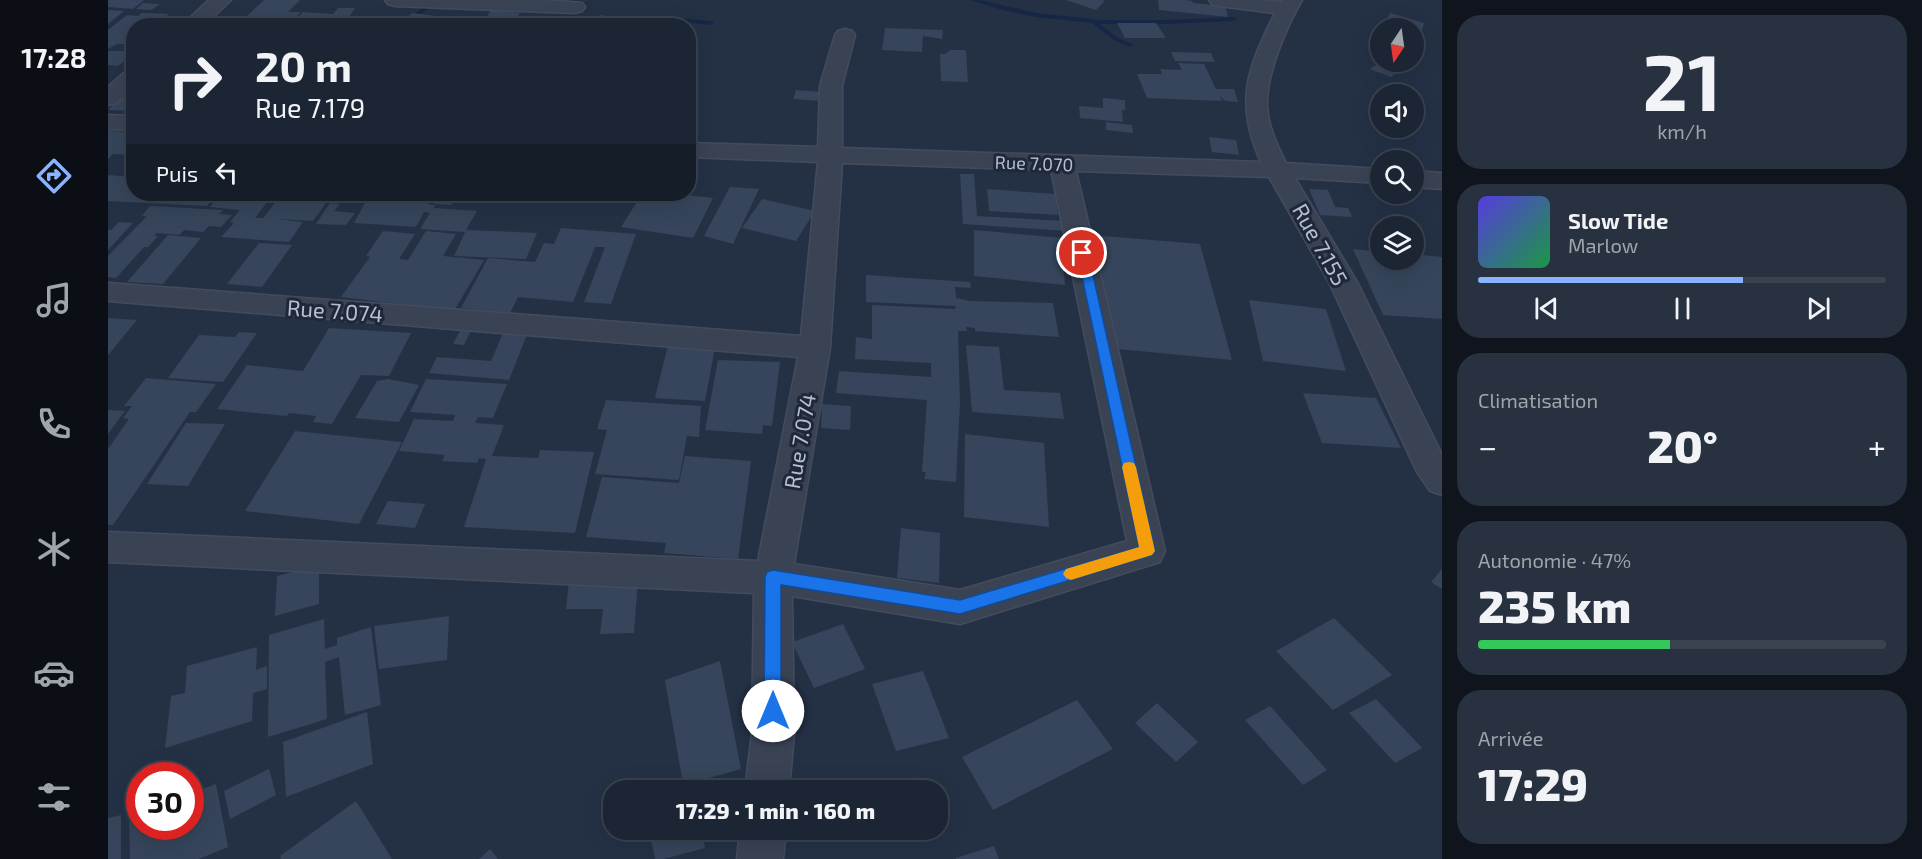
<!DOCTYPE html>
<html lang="fr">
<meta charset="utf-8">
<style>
:root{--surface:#1b2534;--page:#283140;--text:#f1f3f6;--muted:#a0a5ac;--line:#39424f;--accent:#8ab3ff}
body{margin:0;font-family:"Exo 2",sans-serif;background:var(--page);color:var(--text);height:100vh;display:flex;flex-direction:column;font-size:22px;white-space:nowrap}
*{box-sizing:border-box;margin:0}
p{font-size:20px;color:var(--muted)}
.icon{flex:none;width:33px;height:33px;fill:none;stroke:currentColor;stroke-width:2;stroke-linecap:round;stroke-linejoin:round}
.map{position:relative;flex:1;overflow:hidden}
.sheet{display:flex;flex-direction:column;gap:15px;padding:15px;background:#0f141d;width:480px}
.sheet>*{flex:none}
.banner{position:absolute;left:18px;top:18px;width:570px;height:183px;border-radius:24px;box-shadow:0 6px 24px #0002,0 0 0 2px var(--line);background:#1b2534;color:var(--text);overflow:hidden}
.needle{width:39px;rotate:193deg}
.controls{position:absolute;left:1262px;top:18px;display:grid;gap:12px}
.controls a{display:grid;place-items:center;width:54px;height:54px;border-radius:50%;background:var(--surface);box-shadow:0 6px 24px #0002,0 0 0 2px var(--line);font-size:30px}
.speed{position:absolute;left:18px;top:762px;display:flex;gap:12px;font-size:30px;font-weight:700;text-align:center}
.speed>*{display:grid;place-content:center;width:78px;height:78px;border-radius:50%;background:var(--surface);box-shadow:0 6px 24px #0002,0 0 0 2px var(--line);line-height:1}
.speed .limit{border:9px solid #d22;background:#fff;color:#111}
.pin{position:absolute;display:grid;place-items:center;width:51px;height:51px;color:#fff;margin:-26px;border:3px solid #fff;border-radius:50%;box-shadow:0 2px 6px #0007}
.me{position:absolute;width:66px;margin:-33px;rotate:0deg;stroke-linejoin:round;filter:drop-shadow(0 0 4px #0008)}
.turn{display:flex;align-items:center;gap:21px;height:126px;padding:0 30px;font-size:27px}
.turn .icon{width:78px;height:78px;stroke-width:2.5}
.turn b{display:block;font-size:42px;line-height:51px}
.then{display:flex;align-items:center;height:57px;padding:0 30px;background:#0003;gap:12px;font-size:22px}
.big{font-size:45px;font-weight:800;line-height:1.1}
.sheet .tile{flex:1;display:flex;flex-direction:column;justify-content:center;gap:9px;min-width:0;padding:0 21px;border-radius:24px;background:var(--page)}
.sheet .dial{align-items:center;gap:0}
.dial b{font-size:78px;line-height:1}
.song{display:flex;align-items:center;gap:18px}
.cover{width:72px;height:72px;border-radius:9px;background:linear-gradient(135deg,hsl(250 70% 55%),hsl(140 70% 35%))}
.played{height:6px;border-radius:3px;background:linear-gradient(90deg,var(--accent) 65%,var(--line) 65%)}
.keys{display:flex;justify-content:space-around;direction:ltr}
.heat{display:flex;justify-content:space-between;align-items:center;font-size:33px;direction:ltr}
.charge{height:9px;border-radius:4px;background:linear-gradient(90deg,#34c759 47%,var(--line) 0)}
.trip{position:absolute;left:495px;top:780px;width:345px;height:60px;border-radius:24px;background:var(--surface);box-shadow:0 6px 24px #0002,0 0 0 2px var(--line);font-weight:800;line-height:60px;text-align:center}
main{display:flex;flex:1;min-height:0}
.dock{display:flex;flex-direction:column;width:108px;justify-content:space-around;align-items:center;background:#0b0f15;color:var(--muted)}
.dock .icon{width:42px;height:42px}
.dock .current{color:var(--accent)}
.dock b{font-size:27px;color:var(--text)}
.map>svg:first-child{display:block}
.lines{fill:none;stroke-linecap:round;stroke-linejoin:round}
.stream{fill:#162745;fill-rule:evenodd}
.building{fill:#36455b}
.street-casing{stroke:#434c5e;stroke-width:3}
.street{fill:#394354;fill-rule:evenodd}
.route{fill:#1a73e8;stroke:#114b97;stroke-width:1.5}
.slow{fill:#f59e0b}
.labels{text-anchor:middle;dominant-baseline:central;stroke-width:6;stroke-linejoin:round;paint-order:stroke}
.far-street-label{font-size:18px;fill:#b7bfce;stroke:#1e283a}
.street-label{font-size:22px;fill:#b7bfce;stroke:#1e283a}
</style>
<main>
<nav class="dock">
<b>17:28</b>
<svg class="icon current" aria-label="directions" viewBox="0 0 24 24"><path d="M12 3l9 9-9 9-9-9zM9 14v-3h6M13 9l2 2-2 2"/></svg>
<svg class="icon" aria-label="music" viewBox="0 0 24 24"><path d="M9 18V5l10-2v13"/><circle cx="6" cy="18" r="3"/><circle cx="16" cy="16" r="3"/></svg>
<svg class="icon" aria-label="phone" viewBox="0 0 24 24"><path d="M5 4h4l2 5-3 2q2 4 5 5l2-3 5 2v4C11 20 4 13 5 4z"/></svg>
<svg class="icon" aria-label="climate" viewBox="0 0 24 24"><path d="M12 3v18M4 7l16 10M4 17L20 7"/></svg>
<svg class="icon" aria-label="car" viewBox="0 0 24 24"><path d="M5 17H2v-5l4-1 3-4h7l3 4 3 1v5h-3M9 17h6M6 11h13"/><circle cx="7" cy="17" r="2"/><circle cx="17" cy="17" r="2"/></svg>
<svg class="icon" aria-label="filters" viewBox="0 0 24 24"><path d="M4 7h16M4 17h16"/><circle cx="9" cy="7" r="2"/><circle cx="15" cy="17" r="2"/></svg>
</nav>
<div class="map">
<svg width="1334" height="859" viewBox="0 0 1334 859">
<rect width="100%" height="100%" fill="#243145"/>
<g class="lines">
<g class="stream">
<polygon points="862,0 872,0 928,13 994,20 1060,20 1126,17 1129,19 1126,21 1060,24 992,24 1010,38 1024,44 1025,45 1022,47 1006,40 984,23 928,17 894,10"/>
<polygon points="320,4 323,6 322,7 303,22 299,22 299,20"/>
<polygon points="561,17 603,21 606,23 603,25 559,20 558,19"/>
</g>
</g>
<g class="building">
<polygon points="0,0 36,0 25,9 0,7"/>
<polygon points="156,0 192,0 180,12 193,12 182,23 128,26"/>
<polygon points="958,0 994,0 997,1 988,10"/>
<polygon points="1050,0 1078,0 1084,1 1085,3 1117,6 1120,17 1051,10"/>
<polygon points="35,3 52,4 43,10 28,9"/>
<polygon points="230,8 247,8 242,16 248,16 232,26 181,26 195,12 225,14"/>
<polygon points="0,10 16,11 0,24"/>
<polygon points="383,10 412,13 404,26 373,26"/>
<polygon points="34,13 61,14 48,26 26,26 26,44 9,44 0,49 0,30 19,15 30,16"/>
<polygon points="304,13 327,16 317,26 289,26"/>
<polygon points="1282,13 1316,23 1307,53 1305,52 1305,28 1276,28"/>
<polygon points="492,15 507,17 503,23 516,24 519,17 533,18 529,26 486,26"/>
<polygon points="272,18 293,20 287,26 264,26"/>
<polygon points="545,19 561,21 571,21 569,26 542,26"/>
<polygon points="1009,23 1048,23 1058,38 1017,38"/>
<polygon points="777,28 835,30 834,39 815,36 814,52 774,50"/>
<polygon points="842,50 858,50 860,82 833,81 832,54 837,54"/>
<polygon points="0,51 26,51 26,53 10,66 0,65"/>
<polygon points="1063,52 1103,53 1107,62 1067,61"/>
<polygon points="1273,62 1293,69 1283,77 1262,69"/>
<polygon points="1070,63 1096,64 1108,89 1126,89 1130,102 1117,101 1112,96 1114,101 1039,98 1029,74 1054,74 1052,69 1074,70"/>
<polygon points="26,86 26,111 0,110"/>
<polygon points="688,90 716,92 713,101 685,99"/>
<polygon points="995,98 1017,100 1017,110 1014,110 1015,122 972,118 971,106 995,108"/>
<polygon points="998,122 1024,125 1025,133 998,130"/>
<polygon points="0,131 26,132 26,155 5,154 0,159"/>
<polygon points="1101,137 1128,140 1131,155 1104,152"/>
<polygon points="852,174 866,174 869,216 957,221 959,231 855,224"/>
<polygon points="0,175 26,177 26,194 80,194 78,196 105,197 99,206 0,201"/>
<polygon points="622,187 651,189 625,244 596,236"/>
<polygon points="879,189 947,194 950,215 881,211"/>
<polygon points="1201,189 1220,190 1227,207 1240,208 1244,217 1212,215"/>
<polygon points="146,194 165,194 147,218 155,218 171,198 220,200 205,221 171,219 195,222 181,242 113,237 126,223 122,222 132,210 102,207 110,197 142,198"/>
<polygon points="192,194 231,194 228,198 190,196"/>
<polygon points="289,194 322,194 317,201 286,197"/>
<polygon points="332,194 375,194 370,202 346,201 343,205 326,204"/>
<polygon points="534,194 570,194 605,198 585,238 513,227"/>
<polygon points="259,199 321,203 320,204 327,205 326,208 369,211 358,230 429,233 418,259 346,256 357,232 312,229 322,213 316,212 308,227 246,223"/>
<polygon points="654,199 707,211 688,241 634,228"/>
<polygon points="222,203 232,204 226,211 247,213 238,225 208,224"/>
<polygon points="42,206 115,210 111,214 124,215 113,227 101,226 95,232 76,230 71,235 49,233 46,236 50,236 40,247 36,247 8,278 0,277 0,256 39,216 34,216"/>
<polygon points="11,222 25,223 0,250 0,230 3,230"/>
<polygon points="453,228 528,234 503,304 476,302 497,247 487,247 465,302 410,297 402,313 353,308 380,258 427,262 436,243 446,244"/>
<polygon points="866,230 953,238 957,285 866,276"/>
<polygon points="275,231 307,234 291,259 300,260 318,231 348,234 335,256 376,260 346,311 233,297 262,257 258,256"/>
<polygon points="60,235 93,238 55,284 19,282"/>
<polygon points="983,235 1092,244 1124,360 1000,348"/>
<polygon points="151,243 184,245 154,287 119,284"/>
<polygon points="1245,249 1272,252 1272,260 1305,260 1305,254 1334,257 1334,319 1275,315"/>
<polygon points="758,275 862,282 863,288 847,287 848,298 862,301 945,303 951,337 867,331 867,328 858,327 859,331 850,331 852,402 848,482 816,479 818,472 814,472 819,400 728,393 731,371 823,377 823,363 747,359 748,337 764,339 764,305 847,309 848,306 758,302"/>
<polygon points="1141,300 1218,309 1238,371 1155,361"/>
<polygon points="0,318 29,320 0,355"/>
<polygon points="221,328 303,333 281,376 253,375 224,424 205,422 208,416 181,413 179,416 109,409 139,365 195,371"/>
<polygon points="352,331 362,332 356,345 345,344"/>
<polygon points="396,331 420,332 401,380 321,373 329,357 383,361"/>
<polygon points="131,332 149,333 115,382 60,378 91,335 127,337"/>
<polygon points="560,345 607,348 597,401 547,398"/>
<polygon points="858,345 891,347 896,390 952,393 956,419 864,412"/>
<polygon points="610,360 672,362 664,426 655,425 654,434 597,430"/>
<polygon points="38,378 108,384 88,412 82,412 5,525 0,525 0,449 21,419 15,418 24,406 16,406"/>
<polygon points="280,379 311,385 291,422 247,418 269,381"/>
<polygon points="318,379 399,384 385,418 370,417 367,423 396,425 384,456 430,458 432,450 486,452 467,533 356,527 378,459 371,458 369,463 334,461 337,455 291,451 306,419 345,421 347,415 302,412"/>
<polygon points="1195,393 1268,398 1293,448 1214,443"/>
<polygon points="498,400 593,406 591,437 579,436 571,480 487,474 499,430 489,429"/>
<polygon points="714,404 743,406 742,430 713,428"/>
<polygon points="0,410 17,411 0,434"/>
<polygon points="78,423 117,424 80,486 39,484"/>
<polygon points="187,431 294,442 251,524 137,511"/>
<polygon points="857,434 936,443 941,527 856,517"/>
<polygon points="577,456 643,461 630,559 556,553 558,543 478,537 494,477 571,483"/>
<polygon points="280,501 317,504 307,528 268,524"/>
<polygon points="793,528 832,533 831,583 789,578"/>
<polygon points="211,565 211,604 167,616 169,576"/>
<polygon points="1334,569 1334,589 1323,582"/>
<polygon points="530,579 526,633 492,634 495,609 458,609 461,581"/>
<polygon points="341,616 339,660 271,669 266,626"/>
<polygon points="1226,618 1284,675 1225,710 1168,651"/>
<polygon points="216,619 217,649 229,645 229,638 263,627 273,705 237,715 231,657 217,662 219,719 160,737 161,635"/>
<polygon points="735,624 757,669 706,688 684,642"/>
<polygon points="149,647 148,670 159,666 159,689 145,693 144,721 57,748 63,696 77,693 79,666"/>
<polygon points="612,661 633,769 583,783 585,790 555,790 575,784 557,680"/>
<polygon points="815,671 841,738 788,751 764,684"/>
<polygon points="1268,699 1314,748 1287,763 1241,713"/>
<polygon points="969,700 1005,749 885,810 854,757"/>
<polygon points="1049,703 1090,742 1068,762 1027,723"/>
<polygon points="1162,706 1219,770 1195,785 1137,720"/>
<polygon points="259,712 265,764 178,797 175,742"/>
<polygon points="161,769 168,795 122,819 116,791"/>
<polygon points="108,784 120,847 91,859 22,859 21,816 32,812 32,826 82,826 82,793"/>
<polygon points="248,801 284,859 173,859 172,856"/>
<polygon points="13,815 13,859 0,859 0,818"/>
<polygon points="541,830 593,830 597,848 556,859 547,859"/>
<polygon points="886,846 891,859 848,859 848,858"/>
<polygon points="382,849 390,859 371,859"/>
</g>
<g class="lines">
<g class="street-casing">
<g id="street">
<polygon points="101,0 123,0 96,26 73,26"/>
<polygon points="277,0 438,0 474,3 477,7 474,11 467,13 287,6 280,4"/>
<path d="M 1101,0 L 1155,0 L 1173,2 L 1174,0 L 1194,0 C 1178,28 1158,74 1159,106 C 1160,126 1169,145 1178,163 L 1272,169 L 1272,183 L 1187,178 L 1249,282 L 1334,455 L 1334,495 L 1322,491 L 1309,472 L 1221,282 L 1161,177 L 968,171 L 1057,551 L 1052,562 L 852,624 L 684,596 L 686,734 L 681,790 L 637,790 L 644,734 L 646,593 L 0,562 L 0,532 L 650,561 L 690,357 L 0,301 L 0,283 L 693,336 L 710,162 L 580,157 L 580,143 L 710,147 L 712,86 L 727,35 L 730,31 L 737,29 L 744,31 L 747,35 L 734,86 L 734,148 L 1153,162 C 1126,103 1139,69 1167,13 L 1111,6 L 1104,4 ZM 734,163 L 943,170 L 1019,541 L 852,590 L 686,564 L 722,348 Z"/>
<polygon points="26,70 26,88 8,103 0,105 0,87 18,71"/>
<polygon points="0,115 26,116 26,130 0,129"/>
<polygon points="1305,171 1334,173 1334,189 1305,187"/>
<polygon points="632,830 678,830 675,859 629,859"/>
</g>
</g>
<use href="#street" class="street"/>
</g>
<polygon class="route" points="974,249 980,253 1047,551 1044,555 852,614 673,585 673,711 671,717 665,720 659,717 656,711 657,577 659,572 665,570 852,600 1031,547 969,253"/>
<polygon class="slow" points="1021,462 1026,463 1028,467 1047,551 1044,555 963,580 958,578 955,574 958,569 1031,547 1014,467 1016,463"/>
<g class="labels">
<g class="far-street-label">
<text transform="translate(926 163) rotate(2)">Rue 7.070</text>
</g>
<g class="street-label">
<text transform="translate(1213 244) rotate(61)">Rue 7.155</text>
<text transform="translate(227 310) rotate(4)">Rue 7.074</text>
<text transform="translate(691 441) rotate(-80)">Rue 7.074</text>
</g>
</g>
</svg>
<div class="controls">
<a><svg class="needle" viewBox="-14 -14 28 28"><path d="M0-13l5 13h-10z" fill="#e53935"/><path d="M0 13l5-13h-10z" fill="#a0a5ac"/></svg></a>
<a><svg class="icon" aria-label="sound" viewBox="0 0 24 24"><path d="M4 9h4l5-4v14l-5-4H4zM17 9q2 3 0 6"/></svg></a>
<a><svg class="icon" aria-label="search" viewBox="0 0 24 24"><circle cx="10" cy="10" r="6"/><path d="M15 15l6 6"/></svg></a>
<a><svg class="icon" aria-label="layers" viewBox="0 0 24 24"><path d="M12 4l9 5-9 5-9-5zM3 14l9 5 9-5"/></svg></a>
</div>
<div class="speed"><div class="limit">30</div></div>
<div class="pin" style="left:974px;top:253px;background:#d93025"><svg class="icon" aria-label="arrive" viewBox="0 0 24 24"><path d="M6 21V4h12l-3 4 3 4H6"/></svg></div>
<svg class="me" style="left:665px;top:711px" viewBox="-20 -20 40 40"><circle r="19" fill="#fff"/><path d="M0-13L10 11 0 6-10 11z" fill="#1a73e8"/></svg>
<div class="trip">17:29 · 1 min · 160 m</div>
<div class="banner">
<div class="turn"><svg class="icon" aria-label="right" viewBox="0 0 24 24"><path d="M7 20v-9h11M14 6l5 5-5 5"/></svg><div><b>20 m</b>Rue 7.179</div></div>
<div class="then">Puis<svg class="icon" aria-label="left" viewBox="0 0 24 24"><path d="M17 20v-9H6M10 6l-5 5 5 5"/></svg></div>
</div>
</div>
<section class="sheet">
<div class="tile dial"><b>21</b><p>km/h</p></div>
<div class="tile">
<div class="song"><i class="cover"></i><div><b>Slow Tide</b><p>Marlow</p></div></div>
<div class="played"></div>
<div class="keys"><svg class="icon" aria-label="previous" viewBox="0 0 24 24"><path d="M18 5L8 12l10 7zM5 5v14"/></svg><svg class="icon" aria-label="pause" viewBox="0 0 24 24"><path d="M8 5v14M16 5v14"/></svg><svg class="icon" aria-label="next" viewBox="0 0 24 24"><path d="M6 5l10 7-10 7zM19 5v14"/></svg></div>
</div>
<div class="tile"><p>Climatisation</p>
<div class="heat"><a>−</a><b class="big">20°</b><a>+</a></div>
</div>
<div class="tile"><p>Autonomie · 47%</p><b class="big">235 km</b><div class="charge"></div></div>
<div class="tile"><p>Arrivée</p><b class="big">17:29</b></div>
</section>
</main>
